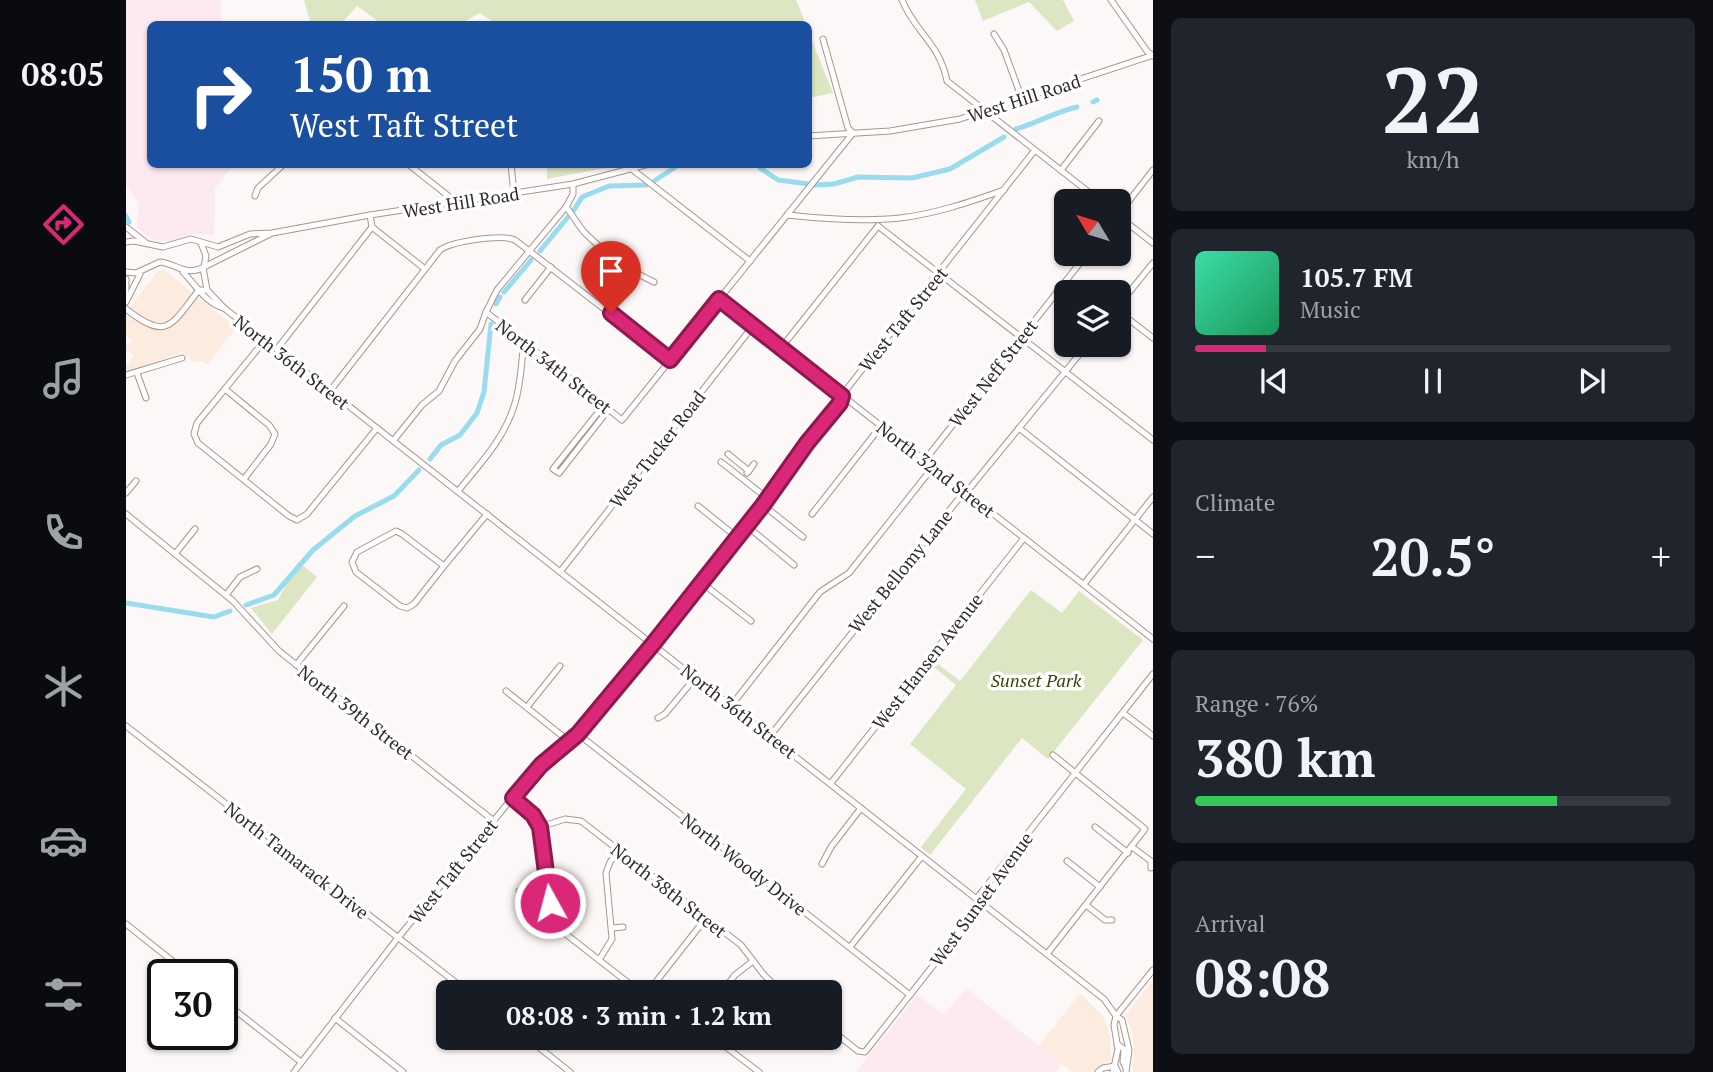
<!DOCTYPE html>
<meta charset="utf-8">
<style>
:root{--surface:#171b24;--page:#20242c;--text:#f1f3f6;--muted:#9ea1a6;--line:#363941;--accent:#db2777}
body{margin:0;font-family:"PT Serif",serif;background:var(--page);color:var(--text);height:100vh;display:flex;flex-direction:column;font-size:26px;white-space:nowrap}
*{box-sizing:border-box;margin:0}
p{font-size:23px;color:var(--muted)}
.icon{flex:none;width:38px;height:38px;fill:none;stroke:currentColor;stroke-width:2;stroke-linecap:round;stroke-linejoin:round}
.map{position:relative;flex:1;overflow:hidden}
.sheet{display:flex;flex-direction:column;gap:18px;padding:18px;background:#0d0f14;width:560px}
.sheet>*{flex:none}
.banner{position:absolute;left:21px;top:21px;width:665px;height:147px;border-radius:10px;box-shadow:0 2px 5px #0004;background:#1a4fa0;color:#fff;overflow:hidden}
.needle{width:46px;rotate:308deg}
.fabs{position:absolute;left:928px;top:189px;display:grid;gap:14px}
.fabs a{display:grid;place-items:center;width:77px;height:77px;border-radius:10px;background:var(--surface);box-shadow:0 2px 5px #0004;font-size:35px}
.speed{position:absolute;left:21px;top:959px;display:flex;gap:14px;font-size:35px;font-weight:700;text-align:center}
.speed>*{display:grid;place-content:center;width:91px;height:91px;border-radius:50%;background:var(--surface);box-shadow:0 2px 5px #0004;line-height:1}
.speed .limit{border:4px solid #111;border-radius:10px;background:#fff;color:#111}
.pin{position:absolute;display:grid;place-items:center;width:60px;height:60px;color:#fff;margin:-72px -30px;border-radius:50% 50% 50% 0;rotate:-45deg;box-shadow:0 0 7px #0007}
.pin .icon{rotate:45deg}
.me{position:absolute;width:77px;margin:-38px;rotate:353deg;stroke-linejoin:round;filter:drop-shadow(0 0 5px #0008)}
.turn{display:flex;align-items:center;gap:24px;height:147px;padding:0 28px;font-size:32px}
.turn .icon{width:91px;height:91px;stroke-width:2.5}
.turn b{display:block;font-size:49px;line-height:60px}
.big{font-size:52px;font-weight:700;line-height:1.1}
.sheet .tile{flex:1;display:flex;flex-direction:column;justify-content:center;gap:10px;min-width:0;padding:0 24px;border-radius:10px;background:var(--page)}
.sheet .dial{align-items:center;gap:0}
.dial b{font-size:91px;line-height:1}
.song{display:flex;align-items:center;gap:21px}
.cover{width:84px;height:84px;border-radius:10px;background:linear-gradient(135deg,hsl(160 70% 55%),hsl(150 70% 35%))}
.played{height:7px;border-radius:4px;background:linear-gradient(90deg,var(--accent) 15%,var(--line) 15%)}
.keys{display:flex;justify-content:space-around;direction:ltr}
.heat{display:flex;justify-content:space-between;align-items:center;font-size:38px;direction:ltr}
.charge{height:10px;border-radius:5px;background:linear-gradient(90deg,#34c759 76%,var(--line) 0)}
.trip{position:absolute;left:310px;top:980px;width:406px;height:70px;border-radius:10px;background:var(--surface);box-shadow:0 2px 5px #0004;font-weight:700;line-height:70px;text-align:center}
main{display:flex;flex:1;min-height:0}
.dock{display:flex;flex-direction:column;width:126px;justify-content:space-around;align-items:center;background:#090b0e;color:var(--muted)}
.dock .icon{width:49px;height:49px}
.dock .selected{color:var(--accent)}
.dock b{font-size:32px;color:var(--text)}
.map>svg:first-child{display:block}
.commercial{fill:#fcece0}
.education{fill:#fde9f0}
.green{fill:#dce6c2}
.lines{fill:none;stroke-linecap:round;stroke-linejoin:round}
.canal{stroke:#9adcef;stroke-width:5}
.minor-casing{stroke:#a8958f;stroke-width:7}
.minor{stroke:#fff;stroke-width:5}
.route-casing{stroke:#8e194d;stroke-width:18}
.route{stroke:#db2777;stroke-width:12}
.labels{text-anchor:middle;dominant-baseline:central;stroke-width:7;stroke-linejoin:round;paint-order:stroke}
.street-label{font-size:18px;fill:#322b28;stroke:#fff}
.park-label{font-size:18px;font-style:italic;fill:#3a4508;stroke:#fff}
</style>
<main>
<nav class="dock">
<b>08:05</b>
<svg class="icon selected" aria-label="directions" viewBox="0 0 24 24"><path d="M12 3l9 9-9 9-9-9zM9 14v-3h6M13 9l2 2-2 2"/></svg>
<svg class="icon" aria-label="music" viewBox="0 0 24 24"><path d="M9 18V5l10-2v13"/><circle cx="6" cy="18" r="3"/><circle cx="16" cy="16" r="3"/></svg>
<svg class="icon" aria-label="phone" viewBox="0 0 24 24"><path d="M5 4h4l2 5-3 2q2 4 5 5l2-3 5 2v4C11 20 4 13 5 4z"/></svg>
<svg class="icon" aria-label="climate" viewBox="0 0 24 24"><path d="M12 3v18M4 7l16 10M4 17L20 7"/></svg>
<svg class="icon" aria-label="car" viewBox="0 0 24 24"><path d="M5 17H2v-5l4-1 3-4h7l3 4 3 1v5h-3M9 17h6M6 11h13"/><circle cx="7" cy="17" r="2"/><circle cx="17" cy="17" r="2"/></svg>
<svg class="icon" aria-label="filters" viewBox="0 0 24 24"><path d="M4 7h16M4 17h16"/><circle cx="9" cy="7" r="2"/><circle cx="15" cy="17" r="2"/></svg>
</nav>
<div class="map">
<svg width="1027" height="1072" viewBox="0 0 1027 1072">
<rect width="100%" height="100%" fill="#fcf8f7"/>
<g class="commercial">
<polygon points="38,270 110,328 81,365 76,361 68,362 56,352 3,372 0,371 0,366 8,356 0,350 0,343 3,345 7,340 0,335 0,312 32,271"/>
<polygon points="1027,980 1027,1072 1007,1072 1008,1047 1006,1031 1000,1015"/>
<polygon points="954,993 977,1016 984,1036 985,1060 965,1072 946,1072 913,1046"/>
</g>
<g class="education">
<polygon points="0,0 95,0 95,24 24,24 24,164 107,165 89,188 88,235 67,234 52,241 28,241 11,227 13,202 0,185"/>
<polygon points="840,988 936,1064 930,1072 730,1072 791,995 818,1015"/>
</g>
<g class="green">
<polygon points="178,0 670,0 680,24 370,24 354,13 334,24 256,24 231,6 215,24 185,24"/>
<polygon points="849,0 937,0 948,21 931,31 903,2 857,21"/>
<polygon points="682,31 707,93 683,98 682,98"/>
<polygon points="421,164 495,164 495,165 421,179"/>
<polygon points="172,562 191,577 146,634 125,608 152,600"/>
<polygon points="905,590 936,613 953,591 1017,640 922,759 896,738 804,855 795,847 840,789 784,744 830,685 804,664 807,660 834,681"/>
</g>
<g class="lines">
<g class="canal">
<polyline points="967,102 971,100"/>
<path d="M 890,129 C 911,123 929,112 951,107"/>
<polyline points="634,168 652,180 683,184"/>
<polyline points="528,181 554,164"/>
<polyline points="689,185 708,184 732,177 786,178 824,169 878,137"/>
<polyline points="448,210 456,197 483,186 520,185"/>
<polyline points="0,216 3,222"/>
<polyline points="414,251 442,217"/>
<polyline points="378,292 405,260"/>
<polyline points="370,304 374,297"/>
<polyline points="304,459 315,445 334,435 351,413 358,392 365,324"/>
<polyline points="0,603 88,617 104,611"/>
<polyline points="120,605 148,595 187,550 229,516 268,496 293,470"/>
</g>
<g class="minor-casing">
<g id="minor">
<path d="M 776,0 C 790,34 813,42 821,81 L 974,201"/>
<polyline points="985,0 1021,51 1027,56"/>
<polyline points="868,34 878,50 896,99"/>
<polyline points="682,136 764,131 834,119 1027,55"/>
<polyline points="282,164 330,202"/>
<polyline points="385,164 388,194"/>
<polyline points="507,170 624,261"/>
<polyline points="935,170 973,121"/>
<polyline points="129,196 132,188 158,164"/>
<path d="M 440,207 C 447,215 452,226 460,234 C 480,254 502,270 528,282"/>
<polyline points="244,215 246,227 299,269"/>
<path d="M 661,215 C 698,219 737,222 774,218 C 809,214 844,202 878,190"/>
<polyline points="992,215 1027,170"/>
<polyline points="992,216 1027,243"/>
<polyline points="752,226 1027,440"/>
<polyline points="0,227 19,242"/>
<polyline points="0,242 8,241 37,247 65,239 92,247 124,234 146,233 244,215 447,184 523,164"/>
<polyline points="78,267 144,234"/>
<polyline points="77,268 81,290 98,308 978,999 990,1016 996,1020 1003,1050 1000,1072"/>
<path d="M 0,272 L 10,273 L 34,262 C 51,264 61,277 78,267 L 80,256 L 75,243"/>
<path d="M 57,272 C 69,284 80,304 98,308"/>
<polyline points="0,279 0,293"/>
<polyline points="593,299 1027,639"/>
<polyline points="399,300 425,267"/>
<polyline points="0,302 14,274"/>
<polyline points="992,306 1027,263"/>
<path d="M 0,309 C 42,342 45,325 73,290 L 81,290"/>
<polyline points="992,311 1027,338"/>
<polyline points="360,312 496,420 727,133 722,128 697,39"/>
<polyline points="139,340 71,423 68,434 72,443 163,516 171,520 181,514 251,428"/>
<polyline points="655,348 752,226"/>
<polyline points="151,349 246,227"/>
<polyline points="11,373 20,398"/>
<polyline points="0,375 56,358"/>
<polyline points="99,389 143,425 149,434 145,444 118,479"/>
<path d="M 204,391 L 314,250 C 327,241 375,234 389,240 L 544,360"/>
<polyline points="478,405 427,469 433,473 483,409"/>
<polyline points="893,428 1027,534"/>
<polyline points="267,441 296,405 313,391 329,361 354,329 360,312 371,290 440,207 447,194 447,184"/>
<polyline points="602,454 623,471"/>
<polyline points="799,460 961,254"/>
<polyline points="595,462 641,498"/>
<polyline points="621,473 628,464"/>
<path d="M 332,491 C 354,464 379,438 389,403 C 395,384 395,363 398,343"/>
<polyline points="0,493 10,481"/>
<polyline points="637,505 677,537"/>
<polyline points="572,506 612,538"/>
<polyline points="0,514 107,601 153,651 368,821"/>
<polyline points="686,514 755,426"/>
<polyline points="621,526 668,565"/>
<polyline points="49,554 69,529"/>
<polyline points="318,566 288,604 281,608 274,606 230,572 226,562 231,552 270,531 276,534 318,566 361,514"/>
<polyline points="434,572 627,326"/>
<polyline points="576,583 625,621"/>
<polyline points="958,584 1027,497"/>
<polyline points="100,595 114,577 131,569"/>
<polyline points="170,665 218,606"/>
<polyline points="380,691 444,742"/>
<polyline points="605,706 694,592 723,573 807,467"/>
<polyline points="401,707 434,666"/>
<polyline points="997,713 1027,736"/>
<polyline points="532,718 539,714 569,678"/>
<polyline points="0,726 342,992"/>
<polyline points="452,734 784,995"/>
<polyline points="644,736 838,492 844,488 961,345"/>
<polyline points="705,783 898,538"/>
<polyline points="387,798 407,815 414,827 427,924 514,992"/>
<polyline points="414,827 439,819 455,821 615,945 638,975 656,992"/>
<polyline points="969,827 1002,853"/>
<polyline points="1006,847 1025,861 1025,868"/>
<polyline points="941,861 974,887"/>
<polyline points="696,864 705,847 735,808"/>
<polyline points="393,891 422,887"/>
<polyline points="960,905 979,920 986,920"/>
<polyline points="0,924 64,975"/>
<polyline points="486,928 497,927"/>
<polyline points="724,947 796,856"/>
<polyline points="921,954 1019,829 927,755"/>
<polyline points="473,960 486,939 480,873 484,862 493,851"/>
<polyline points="522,992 580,918"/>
<polyline points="596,992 609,975 627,961"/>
<polyline points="96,1000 175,1062"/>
<polyline points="209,1018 277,1072"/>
<polyline points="704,1029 732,1051 739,1052 850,911 851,898 1027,674"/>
<polyline points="401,1038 444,1072"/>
<polyline points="588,1038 633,1072"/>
<polyline points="991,1044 998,1049 997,1062 1000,1068"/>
<polyline points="168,1072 271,939 400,781 452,734 527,644 637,505 681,444 714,403 716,395 909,150"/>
<polyline points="972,1072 977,1068 989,1066 992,1072"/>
<polyline points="987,1072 992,1049 988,1025 990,1016 1027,970"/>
</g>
</g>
<use href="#minor" class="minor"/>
</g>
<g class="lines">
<g class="route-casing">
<polyline id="route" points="424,903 414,827 407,815 387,798 415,765 452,734 527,644 637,505 681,443 714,403 716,396 593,299 544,360 485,313"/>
</g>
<use href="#route" class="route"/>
</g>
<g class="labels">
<g class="street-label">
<text transform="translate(898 98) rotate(-18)">West Hill Road</text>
<text transform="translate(335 202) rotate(-9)">West Hill Road</text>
<text transform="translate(777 319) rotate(-51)">West Taft Street</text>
<text transform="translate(166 362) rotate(38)">North 36th Street</text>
<text transform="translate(428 366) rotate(38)">North 34th Street</text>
<text transform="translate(867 373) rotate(-52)">West Neff Street</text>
<text transform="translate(531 449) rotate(-52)">West Tucker Road</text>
<text transform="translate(810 469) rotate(38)">North 32nd Street</text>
<text transform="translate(774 571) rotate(-51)">West Bellomy Lane</text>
<text transform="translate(801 661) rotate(-52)">West Hansen Avenue</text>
<text transform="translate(613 711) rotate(38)">North 36th Street</text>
<text transform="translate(230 712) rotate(38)">North 39th Street</text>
<text transform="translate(171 860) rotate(38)">North Tamarack Drive</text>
<text transform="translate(618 864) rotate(38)">North Woody Drive</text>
<text transform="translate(327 871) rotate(-51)">West Taft Street</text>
<text transform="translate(543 890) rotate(38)">North 38th Street</text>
<text transform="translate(855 899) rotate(-54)">West Sunset Avenue</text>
</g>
<g class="park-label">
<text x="910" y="680">Sunset Park</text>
</g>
</g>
</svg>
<div class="fabs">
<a><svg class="needle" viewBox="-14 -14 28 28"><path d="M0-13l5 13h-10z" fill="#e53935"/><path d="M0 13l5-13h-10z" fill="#9ea1a6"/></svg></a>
<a><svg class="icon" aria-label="layers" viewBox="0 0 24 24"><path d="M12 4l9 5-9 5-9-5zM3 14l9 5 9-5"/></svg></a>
</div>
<div class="speed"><div class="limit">30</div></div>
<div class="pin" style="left:485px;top:313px;background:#d93025"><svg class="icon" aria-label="arrive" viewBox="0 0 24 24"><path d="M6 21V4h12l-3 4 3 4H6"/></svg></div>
<svg class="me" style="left:424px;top:903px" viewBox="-20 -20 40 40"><circle r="17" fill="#db2777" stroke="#fff" stroke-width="3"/><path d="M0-11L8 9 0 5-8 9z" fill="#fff"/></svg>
<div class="trip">08:08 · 3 min · 1.2 km</div>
<div class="banner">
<div class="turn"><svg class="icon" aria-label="right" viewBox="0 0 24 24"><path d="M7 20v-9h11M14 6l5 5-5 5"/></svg><div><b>150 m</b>West Taft Street</div></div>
</div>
</div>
<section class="sheet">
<div class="tile dial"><b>22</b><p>km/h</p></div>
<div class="tile">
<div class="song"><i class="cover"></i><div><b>105.7 FM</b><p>Music</p></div></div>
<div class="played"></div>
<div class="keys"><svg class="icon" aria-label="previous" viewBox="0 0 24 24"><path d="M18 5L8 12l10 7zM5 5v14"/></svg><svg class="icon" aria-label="pause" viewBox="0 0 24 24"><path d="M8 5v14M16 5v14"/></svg><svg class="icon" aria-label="next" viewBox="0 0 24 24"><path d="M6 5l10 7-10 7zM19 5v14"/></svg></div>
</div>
<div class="tile"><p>Climate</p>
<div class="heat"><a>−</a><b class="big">20.5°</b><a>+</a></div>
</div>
<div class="tile"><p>Range · 76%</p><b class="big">380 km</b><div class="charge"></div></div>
<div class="tile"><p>Arrival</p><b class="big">08:08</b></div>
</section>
</main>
